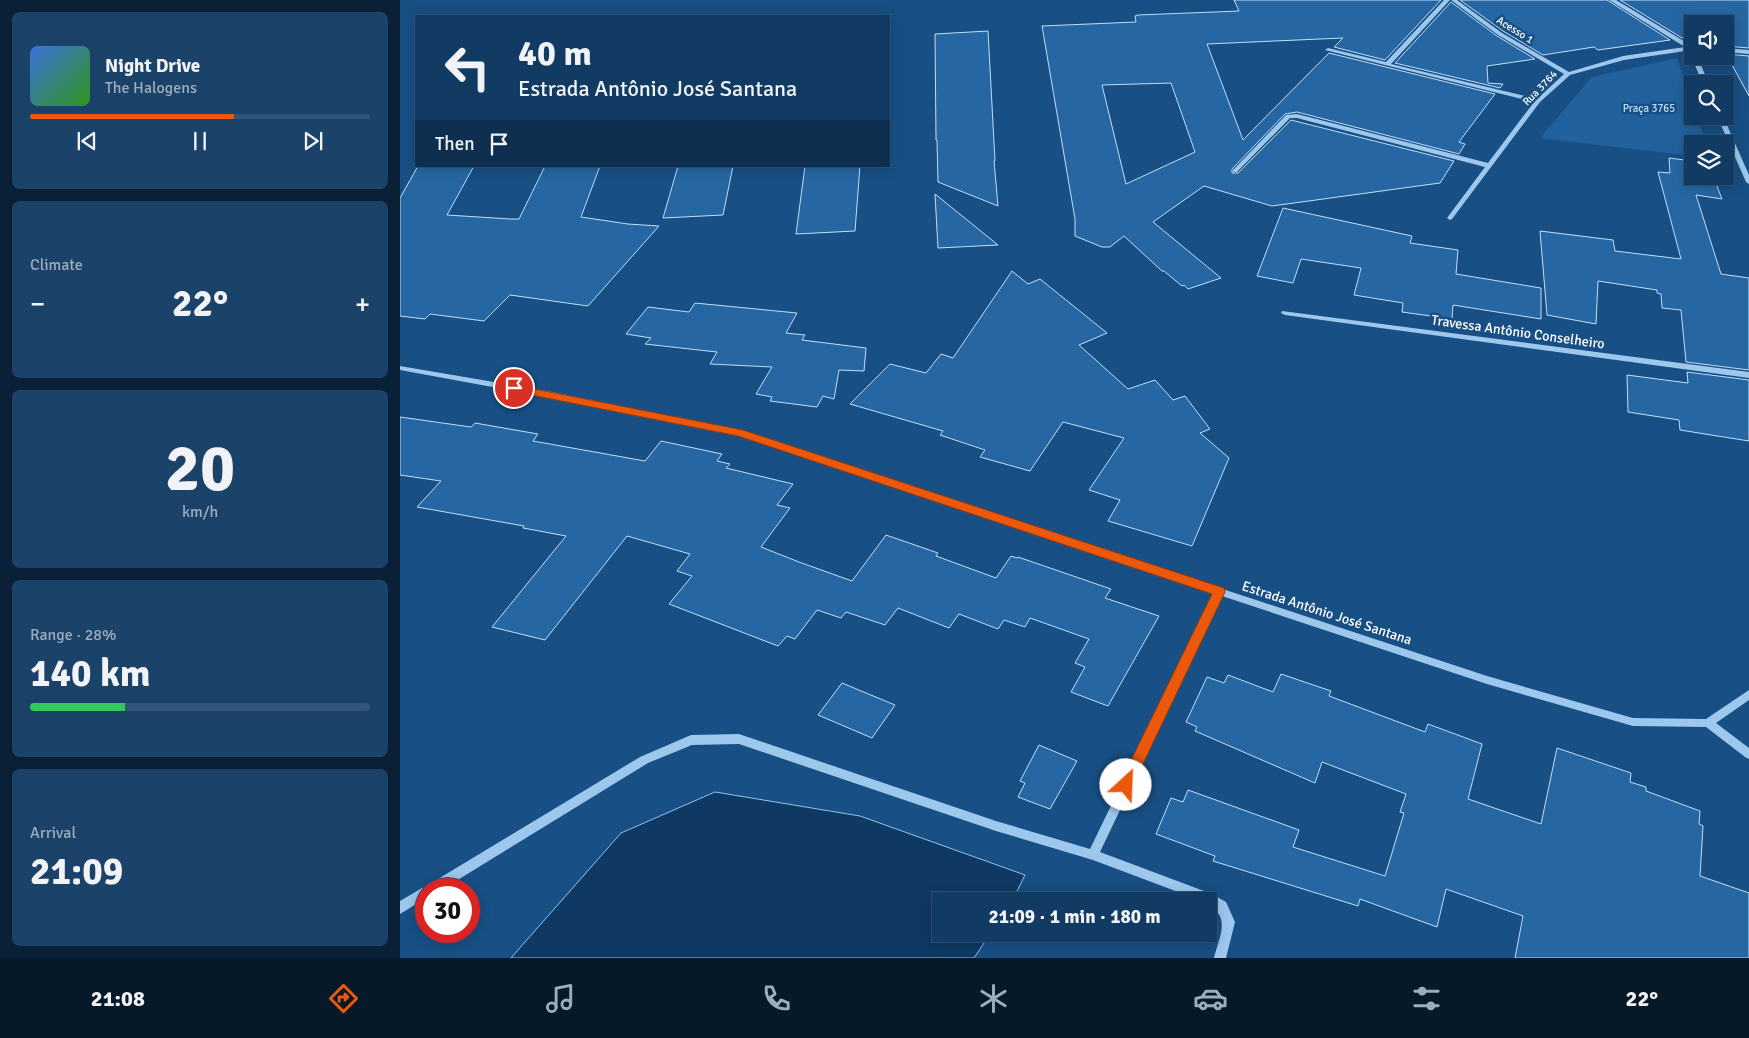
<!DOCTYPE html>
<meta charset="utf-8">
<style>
:root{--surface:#123b63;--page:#1b4269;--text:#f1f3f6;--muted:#9cadbe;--line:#315578;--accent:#ea580c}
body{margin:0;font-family:Signika,sans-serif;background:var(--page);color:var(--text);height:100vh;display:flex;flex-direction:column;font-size:19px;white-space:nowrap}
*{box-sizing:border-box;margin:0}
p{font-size:16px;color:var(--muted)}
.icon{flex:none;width:28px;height:28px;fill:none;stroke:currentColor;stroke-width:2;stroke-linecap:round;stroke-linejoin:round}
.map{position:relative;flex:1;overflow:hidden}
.sheet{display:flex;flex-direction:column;gap:12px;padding:12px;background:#0a2036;width:400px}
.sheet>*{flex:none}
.hud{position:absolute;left:15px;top:15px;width:475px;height:152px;border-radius:0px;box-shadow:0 2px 12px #0003,0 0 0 1px var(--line);background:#123b63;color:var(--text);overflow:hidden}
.fabs{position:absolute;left:1284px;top:15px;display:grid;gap:10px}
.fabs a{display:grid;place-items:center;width:50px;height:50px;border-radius:0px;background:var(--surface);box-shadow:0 2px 12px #0003,0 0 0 1px var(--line);font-size:25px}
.speed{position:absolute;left:15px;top:878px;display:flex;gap:10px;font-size:25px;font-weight:700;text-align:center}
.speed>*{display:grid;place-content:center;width:65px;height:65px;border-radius:50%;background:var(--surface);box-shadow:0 2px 12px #0003,0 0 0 1px var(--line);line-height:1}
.speed .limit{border:8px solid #d22;background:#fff;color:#111}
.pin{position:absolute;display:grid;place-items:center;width:42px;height:42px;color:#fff;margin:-21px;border:2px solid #fff;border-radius:50%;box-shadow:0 1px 5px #0007}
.me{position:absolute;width:55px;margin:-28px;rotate:25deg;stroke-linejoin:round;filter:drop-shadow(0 0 4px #0008)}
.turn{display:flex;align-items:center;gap:18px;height:105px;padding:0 20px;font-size:22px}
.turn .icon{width:65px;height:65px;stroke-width:2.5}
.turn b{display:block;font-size:35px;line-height:42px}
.then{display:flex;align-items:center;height:48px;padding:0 20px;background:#0003;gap:10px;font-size:19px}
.big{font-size:38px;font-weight:800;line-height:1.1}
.sheet .widget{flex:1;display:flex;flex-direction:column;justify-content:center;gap:8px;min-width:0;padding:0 18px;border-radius:8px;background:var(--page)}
.sheet .dial{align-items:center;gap:0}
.dial b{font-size:65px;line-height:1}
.song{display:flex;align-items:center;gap:15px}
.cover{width:60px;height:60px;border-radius:8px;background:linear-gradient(135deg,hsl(220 70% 55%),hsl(110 70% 35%))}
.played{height:5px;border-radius:2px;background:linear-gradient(90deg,var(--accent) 60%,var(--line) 60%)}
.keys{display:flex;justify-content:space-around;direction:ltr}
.heat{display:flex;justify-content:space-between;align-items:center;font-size:28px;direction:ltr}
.charge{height:8px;border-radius:4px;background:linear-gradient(90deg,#34c759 28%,var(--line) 0)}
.trip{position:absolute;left:532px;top:892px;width:285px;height:50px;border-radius:0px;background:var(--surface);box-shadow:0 2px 12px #0003,0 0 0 1px var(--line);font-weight:800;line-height:50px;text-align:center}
.dock{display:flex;height:80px;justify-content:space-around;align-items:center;background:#071828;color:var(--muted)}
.dock .icon{width:35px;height:35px}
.dock .on{color:var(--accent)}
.dock b{font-size:22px;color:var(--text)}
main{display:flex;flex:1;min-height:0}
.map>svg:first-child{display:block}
.green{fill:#21629e}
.water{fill:#0f3962;stroke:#8fc3ef}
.building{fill:#2667a3;stroke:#c2dff9;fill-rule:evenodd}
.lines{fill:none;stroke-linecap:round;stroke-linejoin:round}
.minor{fill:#9dc7ec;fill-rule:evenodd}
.route{fill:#ea580c;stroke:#983908}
.labels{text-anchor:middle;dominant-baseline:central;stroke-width:5;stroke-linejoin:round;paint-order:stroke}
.far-street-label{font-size:11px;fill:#fff;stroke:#184f84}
.far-park-label{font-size:11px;fill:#c2dff9;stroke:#184f84}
.street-label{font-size:14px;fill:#fff;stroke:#184f84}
</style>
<main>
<section class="sheet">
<div class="widget">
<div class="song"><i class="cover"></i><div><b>Night Drive</b><p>The Halogens</p></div></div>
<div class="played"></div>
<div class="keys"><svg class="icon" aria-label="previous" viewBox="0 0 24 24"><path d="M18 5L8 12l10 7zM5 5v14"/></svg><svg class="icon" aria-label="pause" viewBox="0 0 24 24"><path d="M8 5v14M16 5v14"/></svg><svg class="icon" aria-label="next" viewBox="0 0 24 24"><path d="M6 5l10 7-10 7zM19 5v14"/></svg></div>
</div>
<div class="widget"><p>Climate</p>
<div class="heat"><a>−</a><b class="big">22°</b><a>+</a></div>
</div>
<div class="widget dial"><b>20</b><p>km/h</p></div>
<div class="widget"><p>Range · 28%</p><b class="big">140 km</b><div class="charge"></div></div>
<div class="widget"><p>Arrival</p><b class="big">21:09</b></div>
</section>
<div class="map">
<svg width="1349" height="958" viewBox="0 0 1349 958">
<rect width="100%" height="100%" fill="#184f84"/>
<polygon class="green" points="1277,58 1292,104 1292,116 1297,116 1306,144 1292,144 1292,156 1140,138 1192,77"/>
<polygon class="water" points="315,792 460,816 625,875 612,901 541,901 541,934 590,934 574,958 111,958 221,833"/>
<g class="building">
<path d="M 834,0 L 1041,0 L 985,60 L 934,47 L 943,38 L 807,44 L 843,140 L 929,53 L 1095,94 L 1059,142 L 1065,144 L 1059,154 L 897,112 L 885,114 L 832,169 L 832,173 L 838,173 L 891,120 L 1054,161 L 1040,183 L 872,206 L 804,186 L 753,222 L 821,278 L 788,289 L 784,285 L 782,286 L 764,271 L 762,271 L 724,236 L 710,247 L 702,247 L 675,236 L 675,219 L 642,26 L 736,22 L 735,16 L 738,15 L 839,11 ZM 771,83 L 795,152 L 726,184 L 702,85 Z"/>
<polygon points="1060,0 1207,0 1270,40 1198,50 1194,47 1143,55 1103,31"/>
<polygon points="1220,0 1349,0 1349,48 1325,46 1325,24 1292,24 1292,36 1282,38"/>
<polygon points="1051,2 1097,36 1135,59 1087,66 1088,83 1103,84 1100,88 995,63"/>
<polygon points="588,31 595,161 594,161 598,206 538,182 537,140 536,140 535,34"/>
<polygon points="1326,54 1349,56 1349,96"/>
<polygon points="1269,158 1292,161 1292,176 1313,176 1322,199 1296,195 1321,274 1349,278 1349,370 1286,362 1281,310 1262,308 1261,294 1257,293 1257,290 1198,281 1196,324 1147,315 1140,231 1213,240 1215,251 1281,259 1258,172 1270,173"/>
<polygon points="18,166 74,166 47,215 110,219 119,219 145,166 200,166 181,217 228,224 259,226 188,306 110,295 84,321 30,314 25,319 0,316 0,198"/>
<polygon points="278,166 333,166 323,215 263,218"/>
<polygon points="405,166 460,166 455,231 396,234"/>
<polygon points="535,194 598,245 538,248"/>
<polygon points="883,208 1012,236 1010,243 1058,250 1056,274 1141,288 1141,319 1053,305 1052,319 1002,312 1003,303 954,295 961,268 901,259 893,283 857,276"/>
<polygon points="612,271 628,284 640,279 707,333 679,345 728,389 755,380 773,400 785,396 810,429 800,433 829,458 792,546 708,521 720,500 689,490 724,438 663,422 630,471 580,457 585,450 540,435 543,431 450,404 490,364 526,373 541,354 553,358"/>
<polygon points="295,303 397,313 386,333 405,335 402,340 466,348 464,371 439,370 434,399 423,396 417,407 370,401 372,397 356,394 372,367 310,364 317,352 245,344 251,338 226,334 248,307 289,312"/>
<polygon points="1287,372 1349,380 1349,441 1280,430 1279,420 1228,412 1227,375 1288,383"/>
<polygon points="0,417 71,427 75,423 138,434 133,441 245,461 261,441 322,454 317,461 330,464 326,468 393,484 377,505 390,508 361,547 399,562 452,581 486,535 538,553 536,556 596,578 611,556 617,558 618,557 711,589 705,598 759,616 708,706 671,692 685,667 675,663 689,639 630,618 625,627 604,620 598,629 559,614 549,628 498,608 485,625 446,612 441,618 417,610 395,639 387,636 378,646 269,604 292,576 277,571 290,554 227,536 145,640 92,627 166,536 123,528 124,526 17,507 41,481 0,475"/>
<polygon points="881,674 931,691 929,696 1025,732 1028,724 1082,744 1068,799 1141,824 1157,748 1231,773 1230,782 1246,787 1246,791 1300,811 1299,824 1303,826 1300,876 1349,893 1349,958 1115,958 1123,916 1046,889 1037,927 960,899 958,906 813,861 815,856 756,834 771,798 783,802 788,790 899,830 893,847 985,876 1004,813 1000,812 1006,794 922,762 915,783 795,731 797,727 786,722 807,677 824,683 828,675 873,692"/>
<polygon points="442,683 495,705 472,738 418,715"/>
<polygon points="639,745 677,761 650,809 618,797 625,783 620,781"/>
</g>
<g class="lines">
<g class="minor">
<polygon points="1044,0 1050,0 991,64 1137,99 1164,74 1098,35 1051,0 1057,0 1102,33 1169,72 1223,56 1285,47 1209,0 1216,0 1292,46 1292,50 1224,60 1170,75 1140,102 1052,219 1050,220 1047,218 1085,167 897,118 890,118 837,172 833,172 833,170 886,115 897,114 1088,163 1134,102 925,50 928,48 986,62"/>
<polygon points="1325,48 1349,50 1349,54 1325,52"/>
<polygon points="1292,55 1292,56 1297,56 1309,84 1303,84 1291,56"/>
<polygon points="1317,116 1323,116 1349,175 1349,184 1346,182"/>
<polygon points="882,311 1349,372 1349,378 885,315 881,313"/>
<path d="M 0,366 L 152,392 L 343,431 L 1087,676 L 1233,718 L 1306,719 L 1349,690 L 1349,700 L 1316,723 L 1349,748 L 1349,759 L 1345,757 L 1306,727 L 1233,726 L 1087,684 L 822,596 L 700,852 L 812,894 L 826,902 L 835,922 L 826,958 L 814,958 C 819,937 831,918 809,905 L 809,901 L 802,901 L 693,860 L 596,831 L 339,744 L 292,745 L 248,763 L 43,889 L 26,889 L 26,898 L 0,914 L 0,901 L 22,888 L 27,887 L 28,885 L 240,757 L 291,735 L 339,734 L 596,821 L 690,849 L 814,593 L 339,436 L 152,398 L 0,370 Z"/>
</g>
</g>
<polygon class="route" points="114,385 343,430 824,588 825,592 731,789 726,791 721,789 719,785 812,594 338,436 111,391 109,388 111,386"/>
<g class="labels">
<g class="far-street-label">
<text transform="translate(1115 30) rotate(32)">Acesso 1</text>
<text transform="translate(1140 88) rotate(-46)">Rua 3764</text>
</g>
<g class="far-park-label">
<text x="1249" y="108">Praça 3765</text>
</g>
<g class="street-label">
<text transform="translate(1118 332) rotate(8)">Travessa Antônio Conselheiro</text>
<text transform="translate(927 613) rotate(18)">Estrada Antônio José Santana</text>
</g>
</g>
</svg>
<div class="fabs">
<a><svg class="icon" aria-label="sound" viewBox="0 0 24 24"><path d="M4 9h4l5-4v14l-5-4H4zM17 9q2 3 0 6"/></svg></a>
<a><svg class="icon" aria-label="search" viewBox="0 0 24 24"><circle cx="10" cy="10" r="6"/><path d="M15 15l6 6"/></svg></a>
<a><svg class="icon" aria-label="layers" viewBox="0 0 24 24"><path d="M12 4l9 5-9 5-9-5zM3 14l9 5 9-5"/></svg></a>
</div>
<div class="speed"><div class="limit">30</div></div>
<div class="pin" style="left:114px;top:388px;background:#d93025"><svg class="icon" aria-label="arrive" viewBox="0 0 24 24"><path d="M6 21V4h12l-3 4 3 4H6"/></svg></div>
<svg class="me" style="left:726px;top:785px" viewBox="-20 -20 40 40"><circle r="19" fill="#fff"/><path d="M0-13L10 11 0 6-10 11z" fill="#ea580c"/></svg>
<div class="trip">21:09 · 1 min · 180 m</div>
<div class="hud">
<div class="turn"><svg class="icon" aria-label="left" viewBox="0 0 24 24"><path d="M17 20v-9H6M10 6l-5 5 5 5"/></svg><div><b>40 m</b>Estrada Antônio José Santana</div></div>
<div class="then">Then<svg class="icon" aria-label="arrive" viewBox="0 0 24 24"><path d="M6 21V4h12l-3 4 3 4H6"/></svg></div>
</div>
</div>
</main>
<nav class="dock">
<b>21:08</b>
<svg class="icon on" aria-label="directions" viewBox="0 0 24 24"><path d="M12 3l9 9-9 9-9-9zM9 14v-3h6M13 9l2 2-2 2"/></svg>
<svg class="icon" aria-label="music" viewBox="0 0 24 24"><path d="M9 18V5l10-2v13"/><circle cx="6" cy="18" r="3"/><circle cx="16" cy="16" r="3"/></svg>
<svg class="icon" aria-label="phone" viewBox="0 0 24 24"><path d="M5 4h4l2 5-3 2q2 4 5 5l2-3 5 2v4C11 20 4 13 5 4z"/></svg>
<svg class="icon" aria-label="climate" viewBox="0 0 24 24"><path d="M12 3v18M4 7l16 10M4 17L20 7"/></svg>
<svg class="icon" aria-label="car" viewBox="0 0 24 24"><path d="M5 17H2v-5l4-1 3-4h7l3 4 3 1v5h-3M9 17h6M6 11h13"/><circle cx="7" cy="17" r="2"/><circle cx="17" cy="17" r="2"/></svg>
<svg class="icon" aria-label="filters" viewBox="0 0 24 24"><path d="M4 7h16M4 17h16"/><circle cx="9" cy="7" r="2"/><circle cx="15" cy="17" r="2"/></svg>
<b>22°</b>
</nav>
